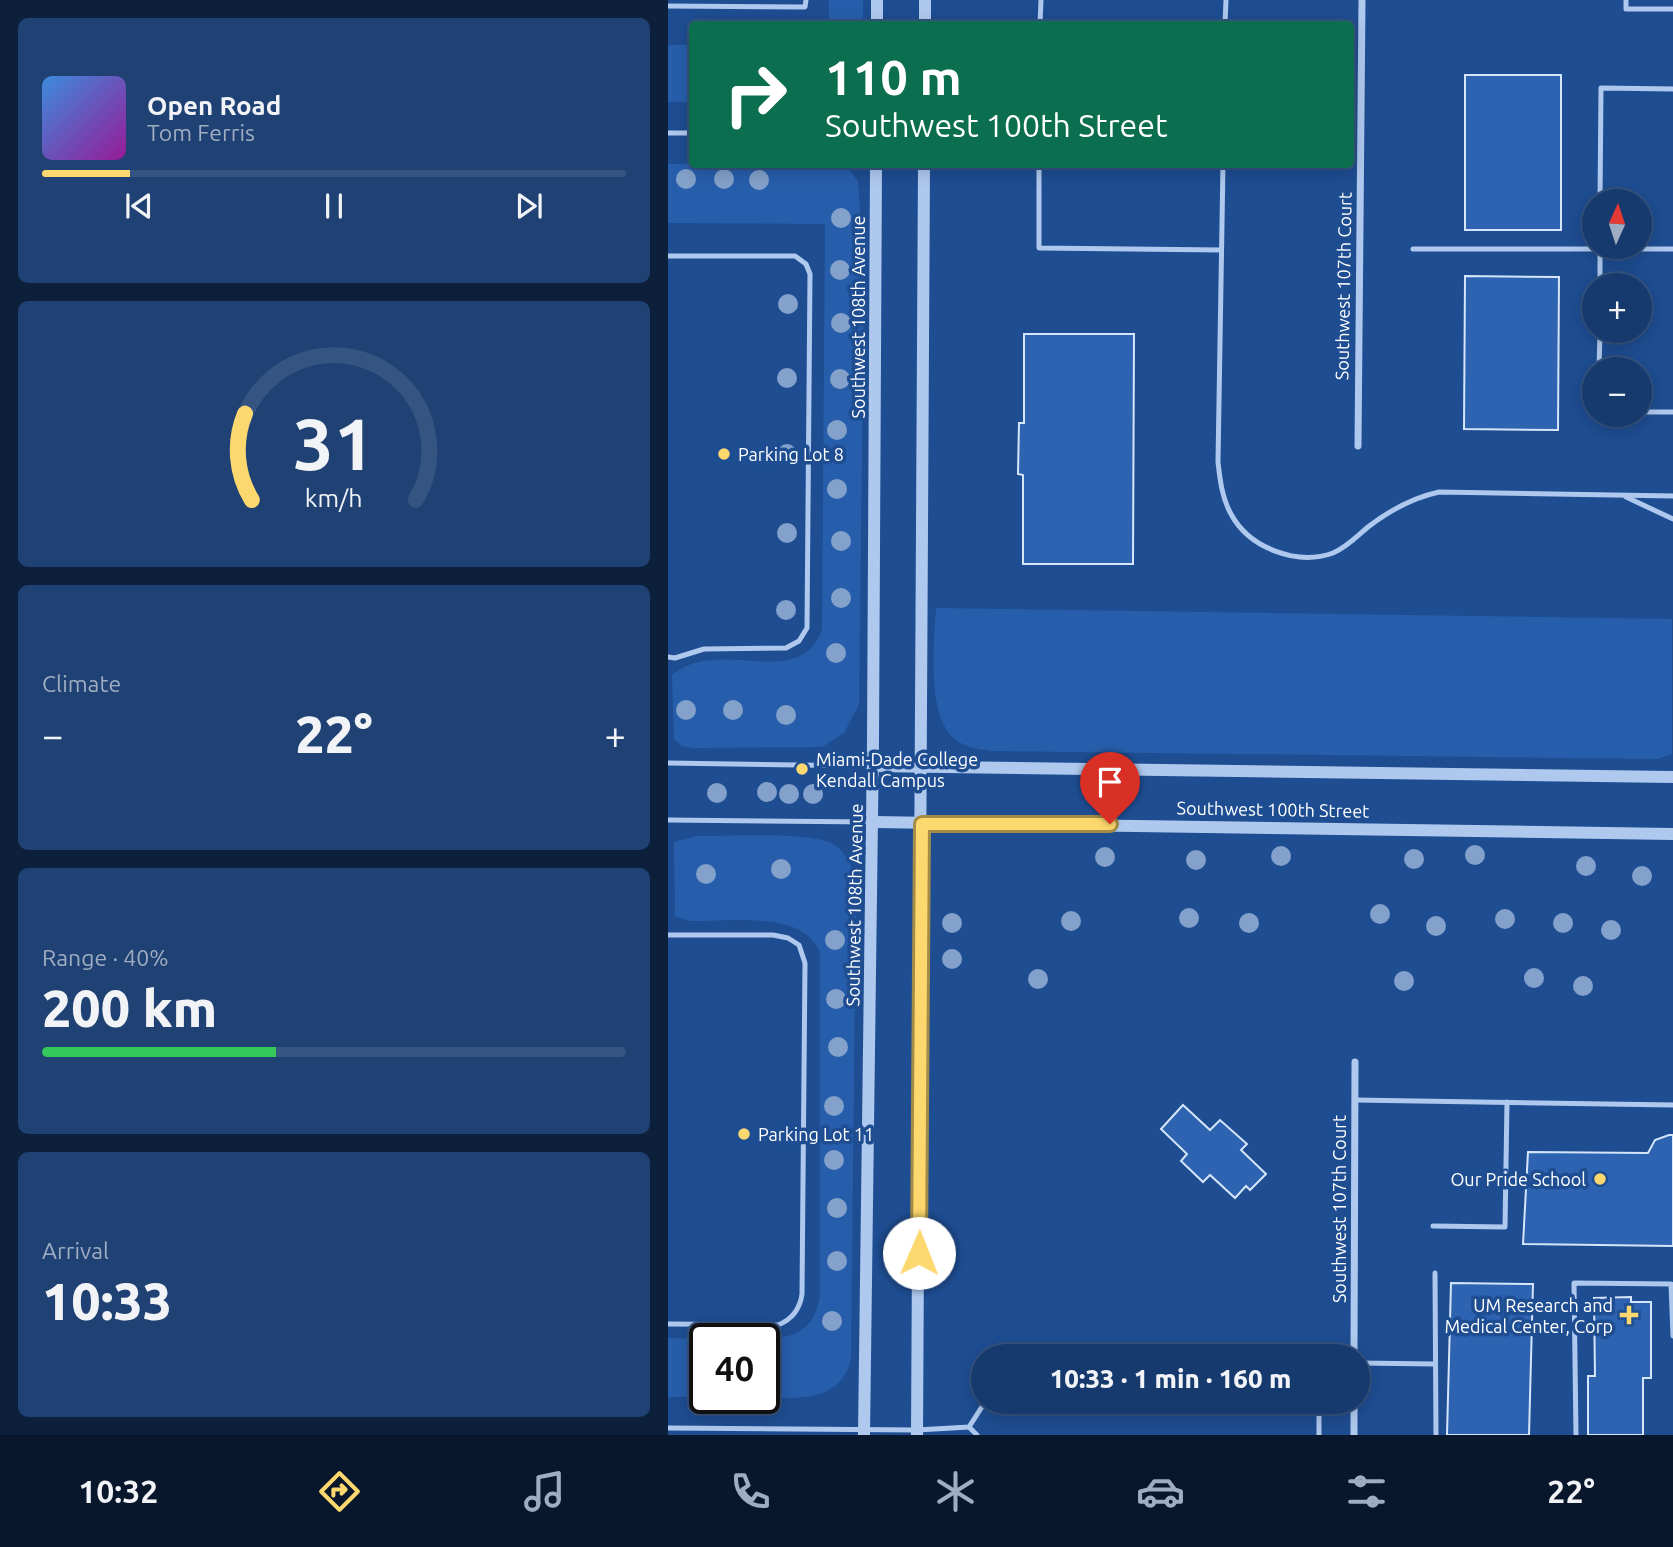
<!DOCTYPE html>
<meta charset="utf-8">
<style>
:root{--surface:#163a6e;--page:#1f4173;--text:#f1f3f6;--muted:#9eadc2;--line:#355481;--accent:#fdd86e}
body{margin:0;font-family:Ubuntu,sans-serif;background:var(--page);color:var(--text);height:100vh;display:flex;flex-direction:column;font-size:26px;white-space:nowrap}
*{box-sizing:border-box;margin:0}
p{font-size:23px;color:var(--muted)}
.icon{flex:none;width:38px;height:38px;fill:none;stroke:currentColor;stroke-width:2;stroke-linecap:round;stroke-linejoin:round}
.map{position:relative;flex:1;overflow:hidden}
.panel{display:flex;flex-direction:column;gap:18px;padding:18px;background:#0c203c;width:668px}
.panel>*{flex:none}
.guide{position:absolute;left:21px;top:21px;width:665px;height:147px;border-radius:7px;box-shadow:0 4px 18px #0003,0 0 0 2px var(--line);background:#0b6e4f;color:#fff;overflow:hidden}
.needle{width:46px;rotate:3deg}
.controls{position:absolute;left:914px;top:189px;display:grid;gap:14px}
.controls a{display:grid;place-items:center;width:70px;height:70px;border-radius:50%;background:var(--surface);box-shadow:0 4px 18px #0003,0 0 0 2px var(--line);font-size:35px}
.speed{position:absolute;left:21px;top:1323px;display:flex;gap:14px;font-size:35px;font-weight:700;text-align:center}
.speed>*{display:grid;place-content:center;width:91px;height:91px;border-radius:50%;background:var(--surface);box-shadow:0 4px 18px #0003,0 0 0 2px var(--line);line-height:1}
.speed .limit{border:4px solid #111;border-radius:10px;background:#fff;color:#111}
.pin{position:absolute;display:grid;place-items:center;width:60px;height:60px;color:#fff;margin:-72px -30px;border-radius:50% 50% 50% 0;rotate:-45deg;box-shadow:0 0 7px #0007}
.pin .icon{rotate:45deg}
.me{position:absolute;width:77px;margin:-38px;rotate:1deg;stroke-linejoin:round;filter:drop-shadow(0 0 5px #0008)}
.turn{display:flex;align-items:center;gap:24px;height:147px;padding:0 21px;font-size:32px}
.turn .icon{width:91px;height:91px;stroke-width:2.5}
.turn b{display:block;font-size:49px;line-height:60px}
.big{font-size:52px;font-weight:800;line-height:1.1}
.panel .card{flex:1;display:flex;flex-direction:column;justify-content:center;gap:10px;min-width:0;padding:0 24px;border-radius:10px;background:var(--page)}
.panel .dial{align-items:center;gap:0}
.dial svg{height:182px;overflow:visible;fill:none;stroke:var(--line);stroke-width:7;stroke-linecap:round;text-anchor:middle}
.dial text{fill:var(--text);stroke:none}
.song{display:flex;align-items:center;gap:21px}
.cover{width:84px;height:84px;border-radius:10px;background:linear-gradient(135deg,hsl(210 70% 55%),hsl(300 70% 35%))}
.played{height:7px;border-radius:4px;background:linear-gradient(90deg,var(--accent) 15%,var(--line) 15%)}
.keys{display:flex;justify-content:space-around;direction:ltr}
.heat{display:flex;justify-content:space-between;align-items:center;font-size:38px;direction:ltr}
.charge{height:10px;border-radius:5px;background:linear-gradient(90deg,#34c759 40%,var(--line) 0)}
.trip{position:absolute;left:303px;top:1344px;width:399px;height:70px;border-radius:35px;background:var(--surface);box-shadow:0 4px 18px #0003,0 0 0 2px var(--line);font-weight:800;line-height:70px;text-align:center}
.menu{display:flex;height:112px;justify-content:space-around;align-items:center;background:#09172c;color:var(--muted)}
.menu .icon{width:49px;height:49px}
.menu .on{color:var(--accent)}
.menu b{font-size:32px;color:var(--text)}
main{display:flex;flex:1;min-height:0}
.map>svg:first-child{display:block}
.green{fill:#275eab}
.building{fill:#2d63b0;stroke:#d5e5fa;stroke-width:2}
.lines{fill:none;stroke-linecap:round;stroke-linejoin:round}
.service{stroke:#afc9ee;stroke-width:5}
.minor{stroke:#afc9ee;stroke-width:7}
.tertiary{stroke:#afc9ee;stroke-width:12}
.tree{fill:#83a1cb}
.route-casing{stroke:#a48c48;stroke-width:18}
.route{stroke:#fdd86e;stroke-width:12}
.poi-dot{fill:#fdd86e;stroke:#1e4d92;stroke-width:2.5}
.labels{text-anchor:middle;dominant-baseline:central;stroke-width:7;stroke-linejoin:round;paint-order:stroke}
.street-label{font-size:18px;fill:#fff;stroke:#1e4d92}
.poi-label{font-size:18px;fill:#fff;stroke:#1e4d92;text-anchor:start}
</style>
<main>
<section class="panel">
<div class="card">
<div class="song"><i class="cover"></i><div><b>Open Road</b><p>Tom Ferris</p></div></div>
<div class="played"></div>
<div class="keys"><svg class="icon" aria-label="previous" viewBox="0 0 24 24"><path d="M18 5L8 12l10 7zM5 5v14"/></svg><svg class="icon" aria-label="pause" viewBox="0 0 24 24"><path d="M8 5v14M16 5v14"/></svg><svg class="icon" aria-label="next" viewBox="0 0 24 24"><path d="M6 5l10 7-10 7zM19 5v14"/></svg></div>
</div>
<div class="card dial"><svg viewBox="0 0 100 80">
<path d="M14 69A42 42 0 1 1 86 69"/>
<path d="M14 69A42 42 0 0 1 11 31" stroke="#fdd86e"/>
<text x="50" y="56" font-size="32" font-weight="700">31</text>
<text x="50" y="72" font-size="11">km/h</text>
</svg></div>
<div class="card"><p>Climate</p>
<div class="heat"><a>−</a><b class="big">22°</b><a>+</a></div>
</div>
<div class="card"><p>Range · 40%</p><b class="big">200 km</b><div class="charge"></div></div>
<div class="card"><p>Arrival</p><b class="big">10:33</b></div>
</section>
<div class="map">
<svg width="1005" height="1435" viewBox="0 0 1005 1435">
<rect width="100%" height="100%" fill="#1e4d92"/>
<g class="green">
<rect x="161" y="0" width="34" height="24"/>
<rect x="0" y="45" width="24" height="57"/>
<path d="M 0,164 L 165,165 L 181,170 L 190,181 L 196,281 L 191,704 L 176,733 L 154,747 L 25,748 L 14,746 L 6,739 L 4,675 C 52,635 130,693 154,630 L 157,224 L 0,223 Z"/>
<path d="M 268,608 L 1004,619 L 1004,754 L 990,759 L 322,751 C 312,749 300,748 291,742 C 257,722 266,643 268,608 Z"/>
<path d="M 28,836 C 59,837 146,830 168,846 C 180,855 186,870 188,884 L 183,1358 C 174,1402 133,1398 96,1398 L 96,1339 L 37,1339 L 37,1397 L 0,1397 L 0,1338 C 28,1338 109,1345 130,1332 C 145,1324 149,1312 152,1296 L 152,953 C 136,909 61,922 22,921 L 7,916 L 6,842 Z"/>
</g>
<g class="building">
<rect x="797" y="75" width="96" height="155"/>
<polygon points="797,276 891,277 890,430 796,429"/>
<polygon points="356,334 466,334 465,564 355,564 355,475 350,474 351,423 356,423"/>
<polygon points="515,1105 542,1130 552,1120 579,1144 573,1150 598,1174 582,1190 578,1186 567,1198 542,1175 535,1182 513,1161 519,1154 493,1129"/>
<polygon points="1001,1135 1005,1135 1005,1246 855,1244 860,1152 980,1153 987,1140"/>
<polygon points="783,1283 865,1284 861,1435 779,1435"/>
<polygon points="963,1297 963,1302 983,1302 983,1378 975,1378 975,1435 920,1435 920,1376 927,1376 926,1298"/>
</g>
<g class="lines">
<g class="service">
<polyline points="958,0 958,9 1005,9"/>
<polyline points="0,6 137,7 138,0"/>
<polyline points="372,24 373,0"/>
<polyline points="557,24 558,0"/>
<polyline points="0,133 24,133"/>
<polyline points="371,164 371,248 553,250"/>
<path d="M 555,164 L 550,462 C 552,480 554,498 563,514 C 581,548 629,566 665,553 C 679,547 689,536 700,527 C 722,510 744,498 771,492 L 1005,496"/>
<polyline points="932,201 933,88 1005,89"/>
<polyline points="745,249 1005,249"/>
<polyline points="0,256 127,256 138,264 142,274 139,628 131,641 118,648 36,649 7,658 0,657"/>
<polyline points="932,285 932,247"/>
<polyline points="931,369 932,331"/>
<polyline points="971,412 1005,412"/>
<polyline points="958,497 1005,519"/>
<polyline points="0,763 205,766"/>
<polyline points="0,820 203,822"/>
<path d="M 0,935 L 105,935 L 120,938 L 131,945 L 137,963 L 134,1294 C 132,1309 125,1319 110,1325 L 0,1324"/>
<polyline points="687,1100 1005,1105"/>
<polyline points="765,1226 837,1227 839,1102"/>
<polyline points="767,1273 768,1435"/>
<polyline points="690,1363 767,1364"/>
<polyline points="301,1427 309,1435"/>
<polyline points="0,1428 249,1430 301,1427 317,1402"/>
<polyline points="651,1435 651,1402"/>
<polyline points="908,1435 906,1283 1003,1284 1005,1336"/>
</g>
<g class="minor">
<polyline points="690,446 694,0"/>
<polyline points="686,1356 687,1062"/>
<polyline points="686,1402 686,1435"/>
</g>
<g class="tertiary">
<polyline points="209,24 209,0"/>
<polyline points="257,24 257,0"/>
<polyline points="205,766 1005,777"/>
<polyline points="204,822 1005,834"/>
<polyline points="196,1435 205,741 208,164"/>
<polyline points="249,1435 256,164"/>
</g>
</g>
<g class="tree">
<circle cx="18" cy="179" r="10"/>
<circle cx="56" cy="179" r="10"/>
<circle cx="91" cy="180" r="10"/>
<circle cx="173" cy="218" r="10"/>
<circle cx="172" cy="270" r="10"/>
<circle cx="120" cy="304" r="10"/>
<circle cx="173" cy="323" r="10"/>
<circle cx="119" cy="378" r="10"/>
<circle cx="172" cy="379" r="10"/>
<circle cx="169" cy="430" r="10"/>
<circle cx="119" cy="454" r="10"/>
<circle cx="169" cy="489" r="10"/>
<circle cx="119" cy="533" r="10"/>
<circle cx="173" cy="541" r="10"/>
<circle cx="173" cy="598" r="10"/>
<circle cx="118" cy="610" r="10"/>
<circle cx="168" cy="653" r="10"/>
<circle cx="18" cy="710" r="10"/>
<circle cx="65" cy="710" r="10"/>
<circle cx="118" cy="715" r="10"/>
<circle cx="99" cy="792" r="10"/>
<circle cx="49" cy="793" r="10"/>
<circle cx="121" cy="794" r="10"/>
<circle cx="145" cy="794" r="10"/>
<circle cx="807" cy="855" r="10"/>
<circle cx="613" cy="856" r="10"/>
<circle cx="437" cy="857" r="10"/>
<circle cx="746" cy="859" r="10"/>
<circle cx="528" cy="860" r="10"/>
<circle cx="918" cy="866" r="10"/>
<circle cx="113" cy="869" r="10"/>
<circle cx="38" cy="874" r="10"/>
<circle cx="974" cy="876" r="10"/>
<circle cx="712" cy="914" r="10"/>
<circle cx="521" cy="918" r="10"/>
<circle cx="837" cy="919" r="10"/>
<circle cx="403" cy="921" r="10"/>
<circle cx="284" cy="923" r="10"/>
<circle cx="581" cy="923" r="10"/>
<circle cx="895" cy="923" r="10"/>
<circle cx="768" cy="926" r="10"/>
<circle cx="943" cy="930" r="10"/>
<circle cx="167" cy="940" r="10"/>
<circle cx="284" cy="959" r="10"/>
<circle cx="866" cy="978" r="10"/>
<circle cx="370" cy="979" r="10"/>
<circle cx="736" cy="981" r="10"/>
<circle cx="915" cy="986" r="10"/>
<circle cx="168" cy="999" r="10"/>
<circle cx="170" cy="1047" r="10"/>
<circle cx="166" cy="1106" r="10"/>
<circle cx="166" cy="1160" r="10"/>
<circle cx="169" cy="1208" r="10"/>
<circle cx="169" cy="1261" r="10"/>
<circle cx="164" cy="1321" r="10"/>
</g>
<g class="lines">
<g class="route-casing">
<polyline id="route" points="251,1253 254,824 442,824"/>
</g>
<use href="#route" class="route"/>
</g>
<g class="poi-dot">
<circle cx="56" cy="454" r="7"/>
<circle cx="134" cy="769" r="7"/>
<circle cx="76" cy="1134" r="7"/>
<circle cx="932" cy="1179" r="7"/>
<path d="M957.5 1304.5h7v7h7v7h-7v7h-7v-7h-7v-7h7z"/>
</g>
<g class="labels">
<g class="street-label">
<text transform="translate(675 286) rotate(-89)">Southwest 107th Court</text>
<text transform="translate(190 317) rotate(-90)">Southwest 108th Avenue</text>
<text transform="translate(605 809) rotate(1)">Southwest 100th Street</text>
<text transform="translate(186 905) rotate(-89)">Southwest 108th Avenue</text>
<text transform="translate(671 1209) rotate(-90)">Southwest 107th Court</text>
</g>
<g class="poi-label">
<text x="70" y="454">Parking Lot 8</text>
<text x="148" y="759">Miami-Dade College<tspan x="148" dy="21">Kendall Campus</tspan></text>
<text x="90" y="1134">Parking Lot 11</text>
<text x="918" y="1179" text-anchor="end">Our Pride School</text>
<text x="945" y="1305" text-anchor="end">UM Research and<tspan x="945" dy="21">Medical Center, Corp</tspan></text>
</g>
</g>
</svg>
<div class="controls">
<a><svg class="needle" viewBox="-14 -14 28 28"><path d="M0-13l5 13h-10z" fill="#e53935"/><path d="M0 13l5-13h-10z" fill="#9eadc2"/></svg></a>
<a>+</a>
<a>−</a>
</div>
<div class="speed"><div class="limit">40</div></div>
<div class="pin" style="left:442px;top:824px;background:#d93025"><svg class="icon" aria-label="arrive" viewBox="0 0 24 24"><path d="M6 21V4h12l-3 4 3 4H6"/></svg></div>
<svg class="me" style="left:251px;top:1253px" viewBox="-20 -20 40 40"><circle r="19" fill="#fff"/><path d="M0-13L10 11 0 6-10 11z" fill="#fdd86e"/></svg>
<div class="trip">10:33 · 1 min · 160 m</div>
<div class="guide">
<div class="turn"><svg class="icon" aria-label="right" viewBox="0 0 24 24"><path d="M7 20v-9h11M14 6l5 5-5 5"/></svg><div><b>110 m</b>Southwest 100th Street</div></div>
</div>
</div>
</main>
<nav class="menu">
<b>10:32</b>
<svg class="icon on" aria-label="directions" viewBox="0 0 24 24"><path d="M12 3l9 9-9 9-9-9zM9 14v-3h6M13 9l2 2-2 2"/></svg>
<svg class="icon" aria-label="music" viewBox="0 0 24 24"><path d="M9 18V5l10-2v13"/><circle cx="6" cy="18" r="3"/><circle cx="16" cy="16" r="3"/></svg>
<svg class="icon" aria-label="phone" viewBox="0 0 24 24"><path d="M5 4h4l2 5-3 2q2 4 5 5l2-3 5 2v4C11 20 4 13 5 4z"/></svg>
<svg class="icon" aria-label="climate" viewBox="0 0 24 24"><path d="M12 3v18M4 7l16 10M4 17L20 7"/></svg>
<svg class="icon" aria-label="car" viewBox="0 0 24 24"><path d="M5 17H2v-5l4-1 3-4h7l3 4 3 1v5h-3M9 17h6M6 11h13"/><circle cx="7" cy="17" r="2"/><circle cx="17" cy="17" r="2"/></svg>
<svg class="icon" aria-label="filters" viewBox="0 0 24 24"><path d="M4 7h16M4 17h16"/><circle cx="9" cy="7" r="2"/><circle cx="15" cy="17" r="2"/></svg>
<b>22°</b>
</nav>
